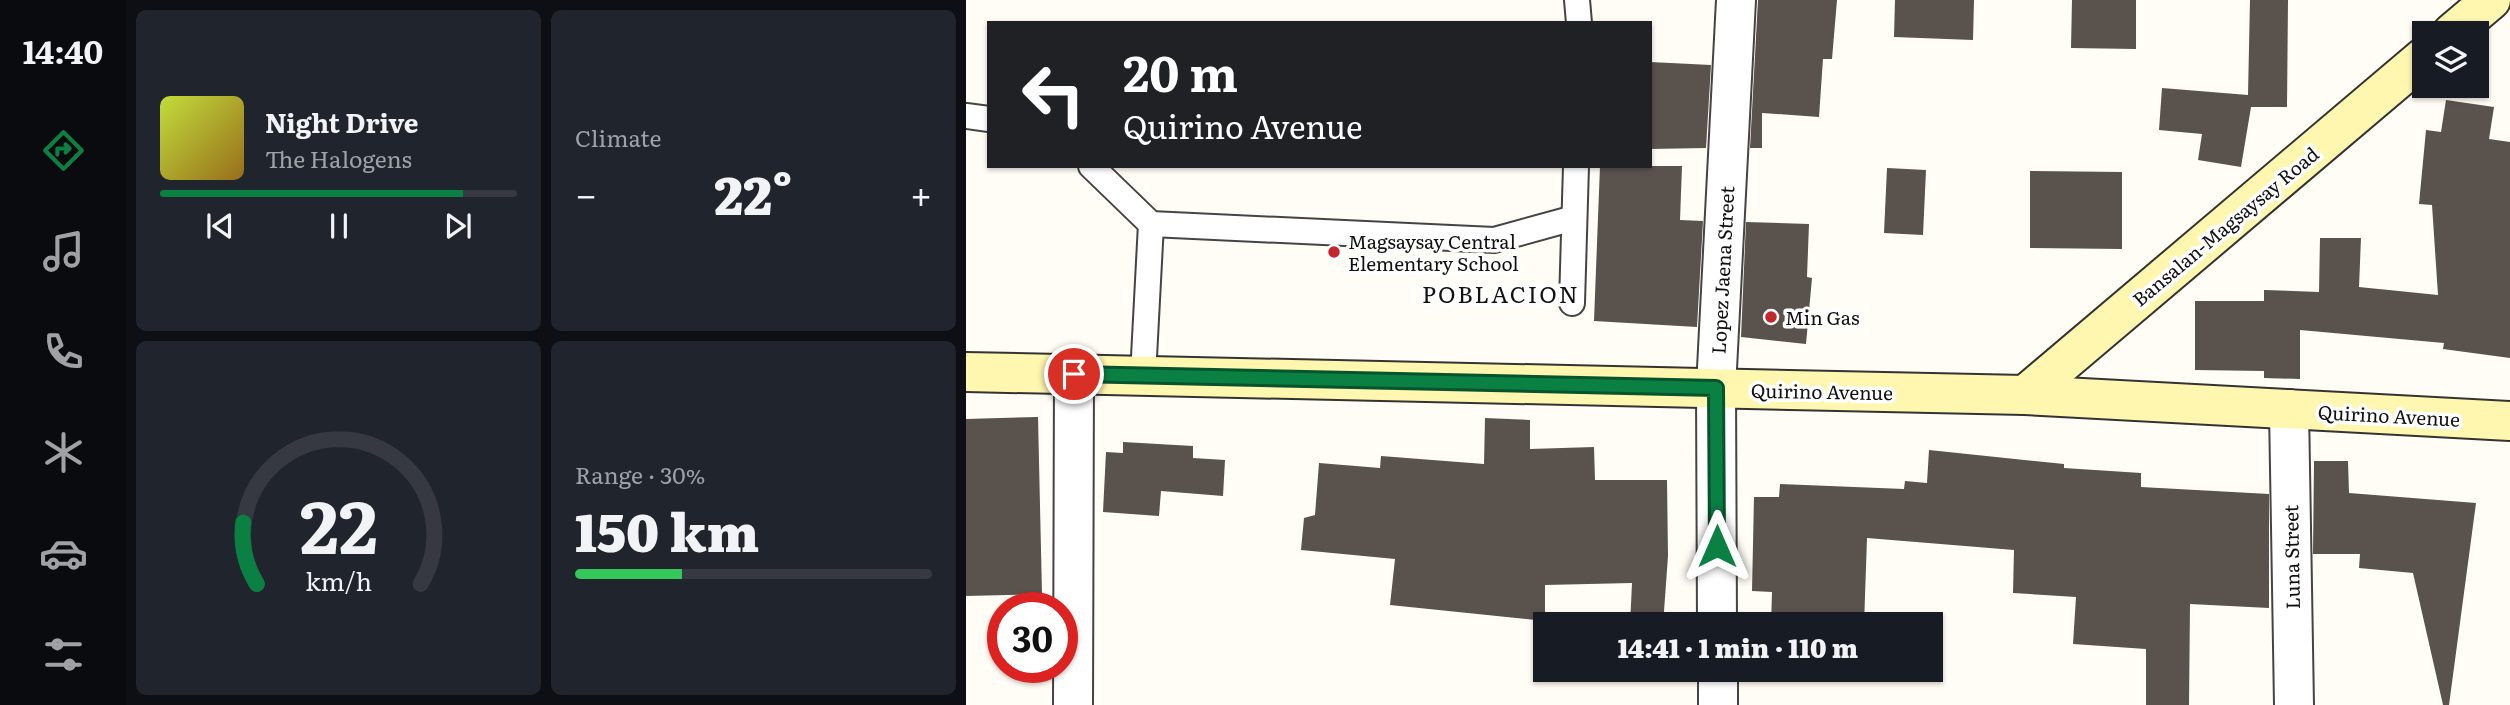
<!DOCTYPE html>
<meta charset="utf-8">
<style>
:root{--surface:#171b24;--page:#20242c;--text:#f1f3f6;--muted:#9ea1a6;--line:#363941;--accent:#0b8043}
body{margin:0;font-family:Literata,serif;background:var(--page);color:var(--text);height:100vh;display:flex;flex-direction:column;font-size:26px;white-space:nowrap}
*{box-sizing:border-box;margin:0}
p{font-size:23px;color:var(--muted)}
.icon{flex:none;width:38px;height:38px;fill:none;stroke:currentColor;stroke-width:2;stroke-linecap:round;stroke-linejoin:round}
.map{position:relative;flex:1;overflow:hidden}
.sheet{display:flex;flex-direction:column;gap:10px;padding:10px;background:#0d0f14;width:840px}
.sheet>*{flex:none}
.top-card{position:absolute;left:21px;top:21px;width:665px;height:147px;border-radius:0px;box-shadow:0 2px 5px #0004;background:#202124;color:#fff;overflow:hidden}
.fabs{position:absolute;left:1446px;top:21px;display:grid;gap:14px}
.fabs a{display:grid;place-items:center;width:77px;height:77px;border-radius:0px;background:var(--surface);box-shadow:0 2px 5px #0004;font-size:35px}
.speed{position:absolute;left:21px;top:592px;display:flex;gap:14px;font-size:35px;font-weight:700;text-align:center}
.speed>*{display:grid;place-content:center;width:91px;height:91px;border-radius:50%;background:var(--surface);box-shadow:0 2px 5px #0004;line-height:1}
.speed .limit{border:10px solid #d22;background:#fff;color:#111}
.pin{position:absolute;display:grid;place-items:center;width:60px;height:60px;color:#fff;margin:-30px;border:4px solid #fff;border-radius:50%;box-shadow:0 2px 7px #0007}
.me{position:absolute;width:77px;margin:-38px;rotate:0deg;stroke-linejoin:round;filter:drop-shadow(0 0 5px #0008)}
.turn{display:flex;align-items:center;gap:24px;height:147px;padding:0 21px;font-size:32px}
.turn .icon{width:91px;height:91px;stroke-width:2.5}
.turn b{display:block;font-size:49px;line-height:60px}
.big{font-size:52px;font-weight:800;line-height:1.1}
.sheet .widget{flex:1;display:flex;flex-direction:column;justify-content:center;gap:10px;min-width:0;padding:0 24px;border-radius:10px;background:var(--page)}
.sheet .dial{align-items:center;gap:0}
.dial svg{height:182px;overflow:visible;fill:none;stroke:var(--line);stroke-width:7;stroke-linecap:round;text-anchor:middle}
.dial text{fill:var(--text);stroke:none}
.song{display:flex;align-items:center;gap:21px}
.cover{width:84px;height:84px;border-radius:10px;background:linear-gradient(135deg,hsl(70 70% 55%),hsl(40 70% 35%))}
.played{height:7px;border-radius:4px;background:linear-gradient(90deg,var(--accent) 85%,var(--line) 85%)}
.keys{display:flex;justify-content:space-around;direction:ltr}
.heat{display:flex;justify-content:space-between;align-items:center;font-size:38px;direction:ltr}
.charge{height:10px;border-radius:5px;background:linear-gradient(90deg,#34c759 30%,var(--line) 0)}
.sheet .tiles{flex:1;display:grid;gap:10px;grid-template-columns:repeat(2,1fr)}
.trip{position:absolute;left:567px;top:612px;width:410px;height:70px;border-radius:0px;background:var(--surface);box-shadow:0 2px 5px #0004;font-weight:800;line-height:70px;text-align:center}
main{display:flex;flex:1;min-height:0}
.tab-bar{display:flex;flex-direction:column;width:126px;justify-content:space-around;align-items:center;background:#090b0e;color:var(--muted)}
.tab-bar .icon{width:49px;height:49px}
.tab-bar .selected{color:var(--accent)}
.tab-bar b{font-size:32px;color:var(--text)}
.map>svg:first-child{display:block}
.building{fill:#5a524d}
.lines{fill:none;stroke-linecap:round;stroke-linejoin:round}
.lane-casing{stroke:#444;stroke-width:28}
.street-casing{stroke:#444;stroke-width:42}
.secondary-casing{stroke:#333;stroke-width:42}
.lane{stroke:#fff;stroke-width:24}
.street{stroke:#fff;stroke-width:38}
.secondary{stroke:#fff6b0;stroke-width:38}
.route-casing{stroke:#07532c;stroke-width:18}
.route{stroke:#0b8043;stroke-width:12}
.poi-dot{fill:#c4262e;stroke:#fff;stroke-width:2.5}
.labels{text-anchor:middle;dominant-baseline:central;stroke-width:7;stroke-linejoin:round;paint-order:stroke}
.street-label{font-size:19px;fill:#111;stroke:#fff}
.poi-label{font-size:19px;fill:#111;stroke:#fff;text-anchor:start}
.quarter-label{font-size:23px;letter-spacing:2px;fill:#111;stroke:#fff}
</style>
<main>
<nav class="tab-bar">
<b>14:40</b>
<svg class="icon selected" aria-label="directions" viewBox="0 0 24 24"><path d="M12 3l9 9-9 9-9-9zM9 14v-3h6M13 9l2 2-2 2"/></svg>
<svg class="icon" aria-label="music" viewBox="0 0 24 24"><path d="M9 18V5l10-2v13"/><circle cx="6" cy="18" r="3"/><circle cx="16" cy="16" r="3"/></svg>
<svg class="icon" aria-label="phone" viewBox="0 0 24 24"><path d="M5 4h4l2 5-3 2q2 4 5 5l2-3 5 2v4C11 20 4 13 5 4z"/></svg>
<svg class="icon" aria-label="climate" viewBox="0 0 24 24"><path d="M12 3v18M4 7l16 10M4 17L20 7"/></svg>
<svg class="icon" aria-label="car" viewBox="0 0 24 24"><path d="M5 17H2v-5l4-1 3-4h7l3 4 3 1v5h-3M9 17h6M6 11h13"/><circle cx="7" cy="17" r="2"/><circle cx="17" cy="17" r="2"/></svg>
<svg class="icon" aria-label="filters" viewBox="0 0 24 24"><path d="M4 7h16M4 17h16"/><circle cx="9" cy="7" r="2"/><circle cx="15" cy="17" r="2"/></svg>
</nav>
<section class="sheet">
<div class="tiles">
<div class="widget">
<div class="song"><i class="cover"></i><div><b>Night Drive</b><p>The Halogens</p></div></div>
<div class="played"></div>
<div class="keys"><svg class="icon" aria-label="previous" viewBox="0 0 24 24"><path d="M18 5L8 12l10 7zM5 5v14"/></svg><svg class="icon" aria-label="pause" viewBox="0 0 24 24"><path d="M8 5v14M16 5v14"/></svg><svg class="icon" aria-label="next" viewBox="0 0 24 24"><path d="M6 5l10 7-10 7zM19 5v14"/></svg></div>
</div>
<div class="widget"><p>Climate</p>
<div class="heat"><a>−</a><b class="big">22°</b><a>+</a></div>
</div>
<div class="widget dial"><svg viewBox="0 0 100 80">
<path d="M14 69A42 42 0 1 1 86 69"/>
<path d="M14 69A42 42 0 0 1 8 42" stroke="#0b8043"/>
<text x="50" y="56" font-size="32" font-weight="700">22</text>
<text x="50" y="72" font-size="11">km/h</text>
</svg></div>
<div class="widget"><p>Range · 30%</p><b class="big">150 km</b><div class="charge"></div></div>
</div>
</section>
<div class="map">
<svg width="1544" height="705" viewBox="0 0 1544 705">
<rect width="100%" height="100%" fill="#fffdf5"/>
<g class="building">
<polygon points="792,0 871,0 866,59 857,59 853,117 796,113 796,148 784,148"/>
<polygon points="929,0 1008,0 1007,40 928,37"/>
<polygon points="1106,0 1170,0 1170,49 1105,48"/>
<polygon points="1284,0 1322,0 1321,107 1285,107 1275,167 1232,160 1236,134 1193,130 1196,88 1282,95"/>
<polygon points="684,62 745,65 740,148 684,149"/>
<polygon points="1480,100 1528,107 1523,139 1544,142 1544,358 1477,349 1478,343 1334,330 1334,379 1298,378 1298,371 1229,370 1229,301 1298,301 1298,290 1353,292 1354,238 1395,238 1393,287 1472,295 1466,205 1453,204 1460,130 1475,132"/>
<polygon points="634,166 716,166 714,220 737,221 731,327 628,321"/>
<polygon points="921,168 960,170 957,235 918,233"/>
<polygon points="1064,171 1156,172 1156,249 1064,248"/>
<polygon points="780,222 843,224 841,277 846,278 840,344 775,337"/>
<polygon points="72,417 76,594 0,596 0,419"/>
<polygon points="519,418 564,420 564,449 628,447 629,480 701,480 702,556 697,625 664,625 666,583 579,585 579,621 424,605 429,559 335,550 338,518 349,515 353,463 414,468 415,456 518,464"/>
<polygon points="157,442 227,446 227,458 259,460 257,496 195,491 193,516 137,512 140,452 157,453"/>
<polygon points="963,450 1098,464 1098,468 1175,473 1175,487 1303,494 1303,608 1224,604 1223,705 1180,705 1180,649 1107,644 1110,597 1047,593 1048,550 901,538 898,625 805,625 806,592 786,591 788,497 813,497 814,484 938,489 939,481 961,483"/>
<polygon points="1348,461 1382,461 1383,493 1510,503 1483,705 1477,705 1447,573 1393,568 1394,554 1347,554"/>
</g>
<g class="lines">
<g class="lane-casing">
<g id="lane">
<polyline points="611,0 613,23"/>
<polyline points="0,116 23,119"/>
<polyline points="125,166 185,224 528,240 608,218"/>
<polyline points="606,303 610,166"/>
<polyline points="177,376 185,224"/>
</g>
</g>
<g class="street-casing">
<g id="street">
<polyline points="1323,409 1328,705"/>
<polyline points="751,625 750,388 770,0"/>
<polyline points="752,670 752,705"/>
<polyline points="107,705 108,374"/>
</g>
</g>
<g class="secondary-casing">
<g id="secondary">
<polyline points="1486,33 1525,0"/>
<polyline points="0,372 1059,395 1544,421"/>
<polyline points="1059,395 1458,57"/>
</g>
</g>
<use href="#lane" class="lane"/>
<use href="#street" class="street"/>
<use href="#secondary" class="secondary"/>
</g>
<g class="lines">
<g class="route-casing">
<polyline id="route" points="108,374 750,388 751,546"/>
</g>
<use href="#route" class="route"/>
</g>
<g class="poi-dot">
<circle cx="368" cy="252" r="7"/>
<circle cx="805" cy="317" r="7"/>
</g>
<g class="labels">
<g class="street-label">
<text transform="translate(1259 226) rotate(-40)">Bansalan-Magsaysay Road</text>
<text transform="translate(756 270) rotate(-87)">Lopez Jaena Street</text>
<text transform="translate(856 391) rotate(1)">Quirino Avenue</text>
<text transform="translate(1423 415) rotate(3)">Quirino Avenue</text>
<text transform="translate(1325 557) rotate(-91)">Luna Street</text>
</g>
<g class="poi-label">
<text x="382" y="241">Magsaysay Central<tspan x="382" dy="22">Elementary School</tspan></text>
<text x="819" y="317">Min Gas</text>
</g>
<g class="quarter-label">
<text x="535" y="293">POBLACION</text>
</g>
</g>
</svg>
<div class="fabs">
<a><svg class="icon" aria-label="layers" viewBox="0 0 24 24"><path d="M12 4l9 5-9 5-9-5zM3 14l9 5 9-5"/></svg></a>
</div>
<div class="speed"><div class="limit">30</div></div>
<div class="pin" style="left:108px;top:374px;background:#d93025"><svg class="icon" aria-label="arrive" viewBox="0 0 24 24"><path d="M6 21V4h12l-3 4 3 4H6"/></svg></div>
<svg class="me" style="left:751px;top:546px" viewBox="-20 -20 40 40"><path d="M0-17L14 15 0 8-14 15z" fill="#0b8043" stroke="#fff" stroke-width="4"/></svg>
<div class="trip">14:41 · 1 min · 110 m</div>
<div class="top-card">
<div class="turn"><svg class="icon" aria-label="left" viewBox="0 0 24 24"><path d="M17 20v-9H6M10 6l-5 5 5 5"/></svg><div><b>20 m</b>Quirino Avenue</div></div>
</div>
</div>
</main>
